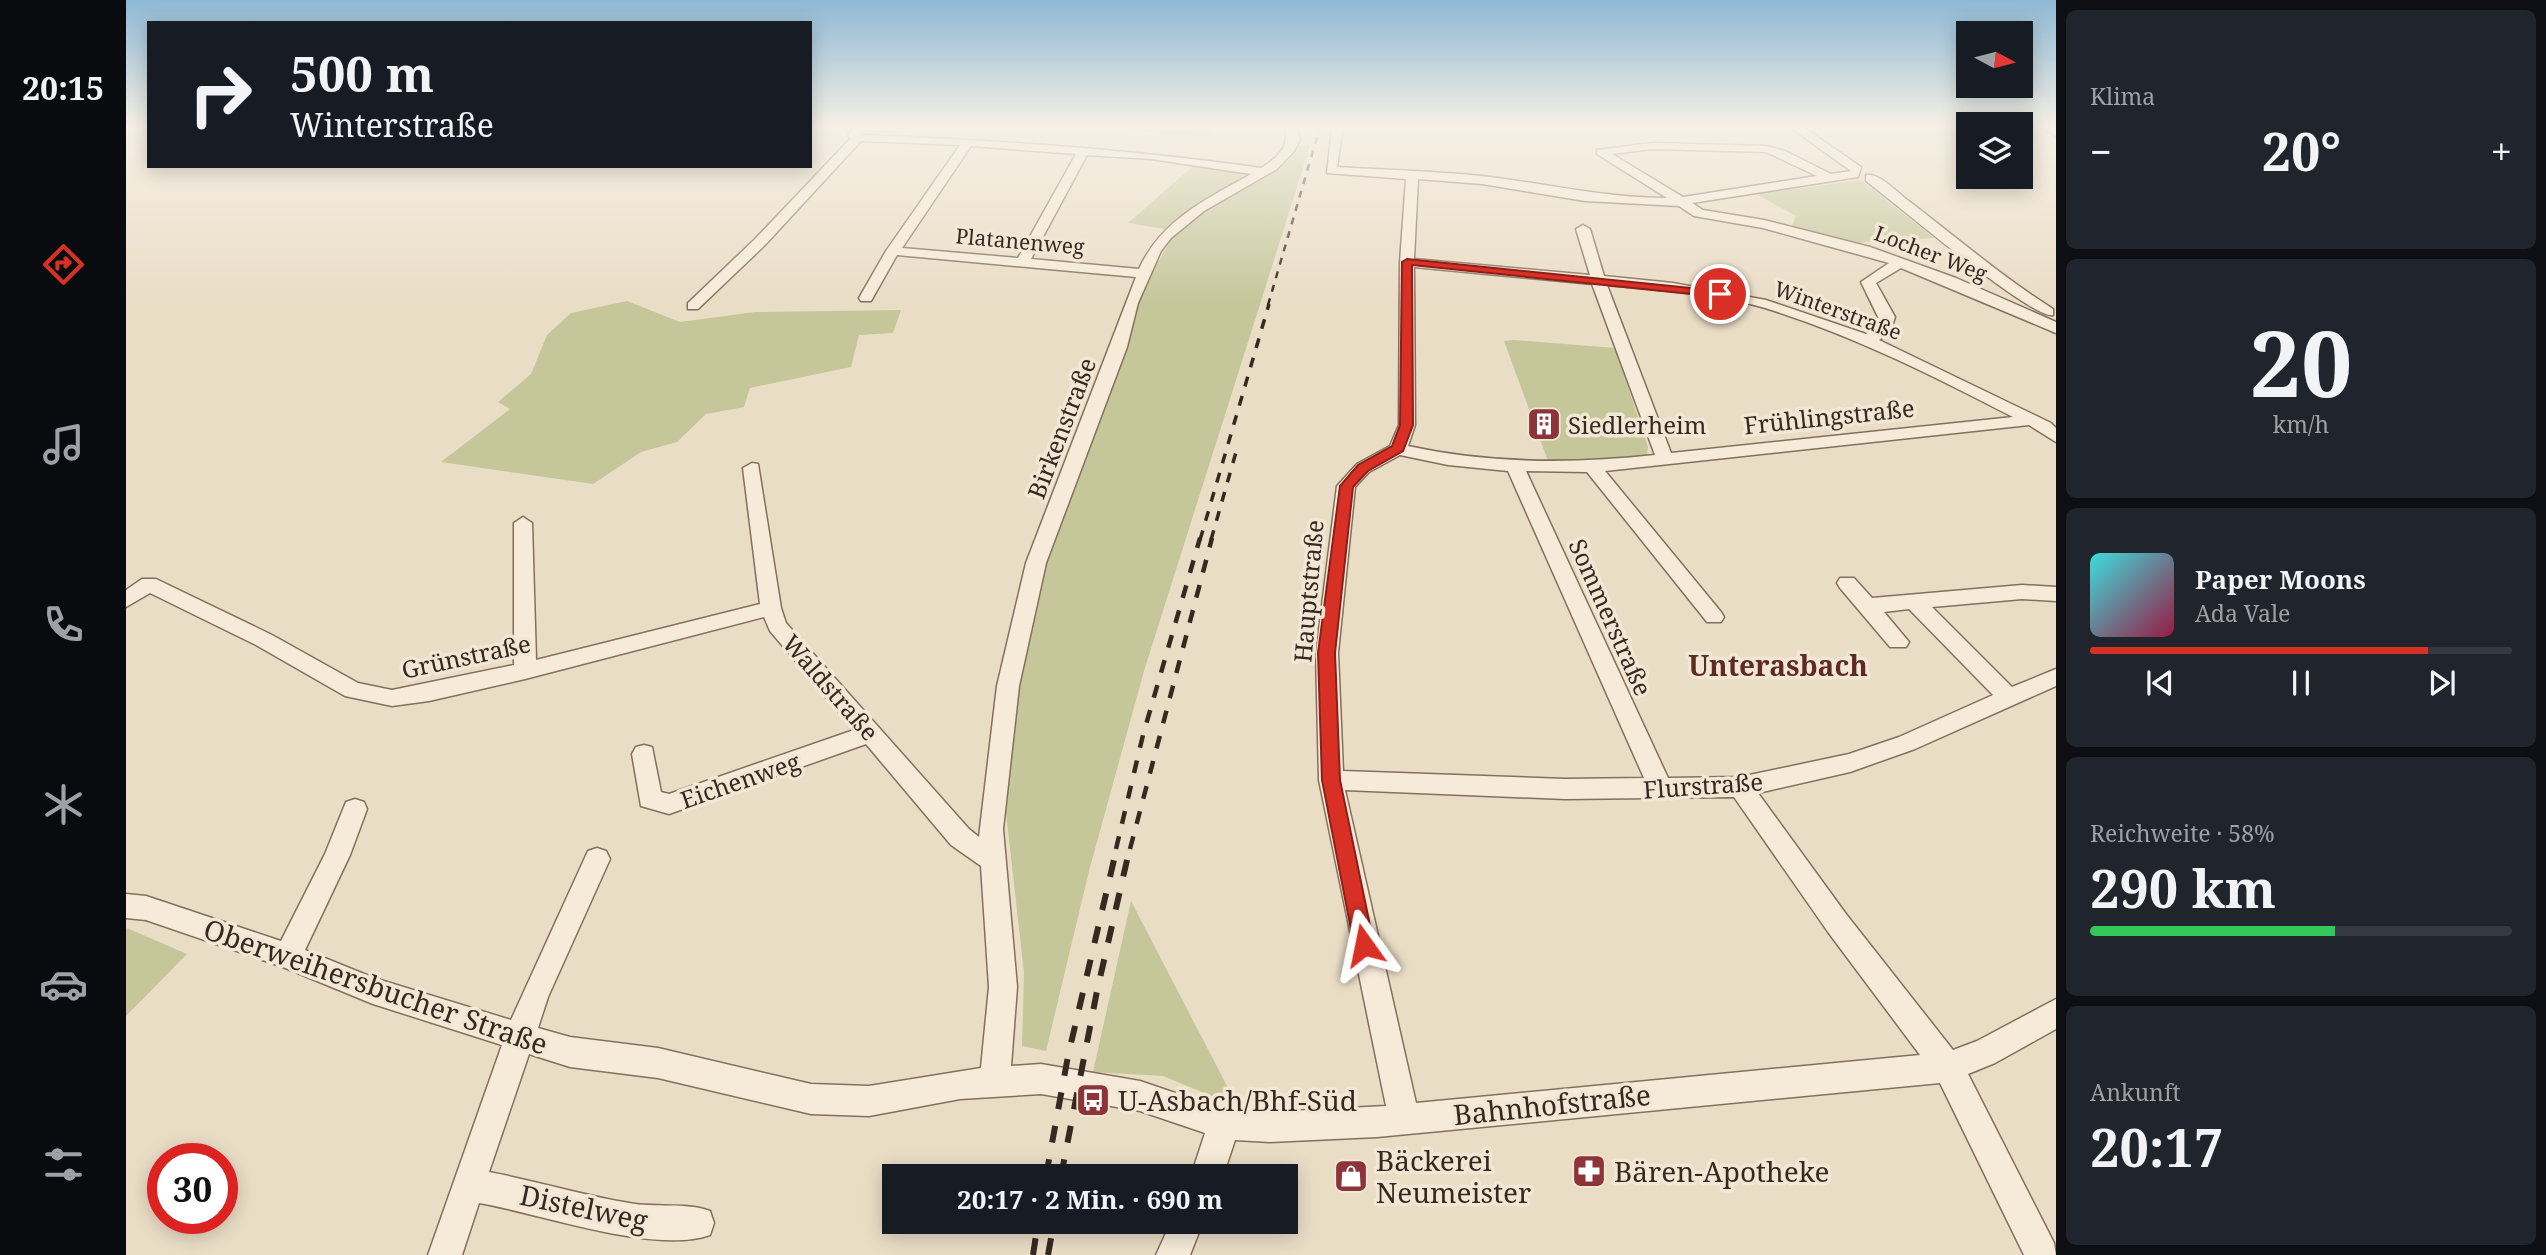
<!DOCTYPE html>
<html lang="de">
<meta charset="utf-8">
<style>
:root{--surface:#171b24;--page:#20242c;--text:#f1f3f6;--muted:#9ea1a6;--line:#363941;--accent:#d93025}
body{margin:0;font-family:"Noto Serif",serif;background:var(--page);color:var(--text);height:100vh;display:flex;flex-direction:column;font-size:26px;white-space:nowrap}
*{box-sizing:border-box;margin:0}
p{font-size:23px;color:var(--muted)}
.icon{flex:none;width:38px;height:38px;fill:none;stroke:currentColor;stroke-width:2;stroke-linecap:round;stroke-linejoin:round}
.map{position:relative;flex:1;overflow:hidden}
.panel{display:flex;flex-direction:column;gap:10px;padding:10px;background:#0d0f14;width:490px}
.panel>*{flex:none}
.guide{position:absolute;left:21px;top:21px;width:665px;height:147px;border-radius:0px;box-shadow:0 4px 18px #0003;background:#171b24;color:var(--text);overflow:hidden}
.needle{width:46px;rotate:97deg}
.buttons{position:absolute;left:1830px;top:21px;display:grid;gap:14px}
.buttons a{display:grid;place-items:center;width:77px;height:77px;border-radius:0px;background:var(--surface);box-shadow:0 4px 18px #0003;font-size:35px}
.speed{position:absolute;left:21px;top:1143px;display:flex;gap:14px;font-size:35px;font-weight:700;text-align:center}
.speed>*{display:grid;place-content:center;width:91px;height:91px;border-radius:50%;background:var(--surface);box-shadow:0 4px 18px #0003;line-height:1}
.speed .limit{border:10px solid #d22;background:#fff;color:#111}
.pin{position:absolute;display:grid;place-items:center;width:60px;height:60px;color:#fff;margin:-30px;border:4px solid #fff;border-radius:50%;box-shadow:0 2px 7px #0007}
.me{position:absolute;width:77px;margin:-38px;rotate:348deg;stroke-linejoin:round;filter:drop-shadow(0 0 5px #0008)}
.turn{display:flex;align-items:center;gap:24px;height:147px;padding:0 28px;font-size:32px}
.turn .icon{width:91px;height:91px;stroke-width:2.5}
.turn b{display:block;font-size:49px;line-height:60px}
.big{font-size:52px;font-weight:700;line-height:1.1}
.panel .widget{flex:1;display:flex;flex-direction:column;justify-content:center;gap:10px;min-width:0;padding:0 24px;border-radius:10px;background:var(--page)}
.panel .dial{align-items:center;gap:0}
.dial b{font-size:91px;line-height:1}
.song{display:flex;align-items:center;gap:21px}
.cover{width:84px;height:84px;border-radius:10px;background:linear-gradient(135deg,hsl(180 70% 55%),hsl(340 70% 35%))}
.played{height:7px;border-radius:4px;background:linear-gradient(90deg,var(--accent) 80%,var(--line) 80%)}
.keys{display:flex;justify-content:space-around;direction:ltr}
.heat{display:flex;justify-content:space-between;align-items:center;font-size:38px;direction:ltr}
.charge{height:10px;border-radius:5px;background:linear-gradient(90deg,#34c759 58%,var(--line) 0)}
.trip{position:absolute;left:756px;top:1164px;width:416px;height:70px;border-radius:0px;background:var(--surface);box-shadow:0 4px 18px #0003;font-weight:700;line-height:70px;text-align:center}
main{display:flex;flex:1;min-height:0}
.dock{display:flex;flex-direction:column;width:126px;justify-content:space-around;align-items:center;background:#090b0e;color:var(--muted)}
.dock .icon{width:49px;height:49px}
.dock .current{color:var(--accent)}
.dock b{font-size:32px;color:var(--text)}
.map>svg:first-child{display:block}
.green{fill:#c5c79b}
.lines{fill:none;stroke-linecap:round;stroke-linejoin:round}
.stream{stroke:#6e8b82;stroke-width:2.5}
.building{fill:#c5977f}
.minor-casing{stroke:#846f5d;stroke-width:3}
.minor{fill:#f6ebd8;fill-rule:evenodd}
.rail-far3{stroke:#352920;stroke-width:2.5;stroke-dasharray:7 7;stroke-linecap:butt}
.rail-far2{stroke:#352920;stroke-width:3.5;stroke-dasharray:10 10;stroke-linecap:butt}
.rail-far1{stroke:#352920;stroke-width:4.5;stroke-dasharray:13 13;stroke-linecap:butt}
.rail{stroke:#352920;stroke-width:6;stroke-dasharray:17 17;stroke-linecap:butt}
.route{fill:#d93025;stroke:#8d1f18;stroke-width:2}
.labels{text-anchor:middle;dominant-baseline:central;stroke-width:7;stroke-linejoin:round;paint-order:stroke}
.far-street-label{font-size:21px;fill:#352920;stroke:#f2e7d5}
.street-label{font-size:24px;fill:#352920;stroke:#f2e7d5}
.poi-label{font-size:24px;fill:#352920;stroke:#f2e7d5;text-anchor:start}
.quarter-label{font-size:28px;font-weight:bold;fill:#5e2b23;stroke:#f2e7d5}
.near-street-label{font-size:28px;fill:#352920;stroke:#f2e7d5}
.near-poi-label{font-size:28px;fill:#352920;stroke:#f2e7d5;text-anchor:start}
</style>
<main>
<nav class="dock">
<b>20:15</b>
<svg class="icon current" aria-label="directions" viewBox="0 0 24 24"><path d="M12 3l9 9-9 9-9-9zM9 14v-3h6M13 9l2 2-2 2"/></svg>
<svg class="icon" aria-label="music" viewBox="0 0 24 24"><path d="M9 18V5l10-2v13"/><circle cx="6" cy="18" r="3"/><circle cx="16" cy="16" r="3"/></svg>
<svg class="icon" aria-label="phone" viewBox="0 0 24 24"><path d="M5 4h4l2 5-3 2q2 4 5 5l2-3 5 2v4C11 20 4 13 5 4z"/></svg>
<svg class="icon" aria-label="climate" viewBox="0 0 24 24"><path d="M12 3v18M4 7l16 10M4 17L20 7"/></svg>
<svg class="icon" aria-label="car" viewBox="0 0 24 24"><path d="M5 17H2v-5l4-1 3-4h7l3 4 3 1v5h-3M9 17h6M6 11h13"/><circle cx="7" cy="17" r="2"/><circle cx="17" cy="17" r="2"/></svg>
<svg class="icon" aria-label="filters" viewBox="0 0 24 24"><path d="M4 7h16M4 17h16"/><circle cx="9" cy="7" r="2"/><circle cx="15" cy="17" r="2"/></svg>
</nav>
<div class="map">
<svg width="1930" height="1255" viewBox="0 0 1930 1255">
<rect width="100%" height="100%" fill="#eaddc6"/>
<g class="green">
<polygon points="965,127 1084,127 1082,137"/>
<polygon points="1173,145 1184,146 1018,671 963,871 920,1051 896,1046 898,973 878,795 896,601 1013,296 1050,231 1002,223 1071,163 1139,173 1152,167"/>
<polygon points="1735,180 1808,238 1725,243 1665,228 1670,216 1630,194"/>
<polygon points="501,301 554,322 629,312 775,310 767,333 733,335 725,367 624,388 618,407 580,414 551,442 515,452 467,484 315,462 384,409 372,402 405,374 421,335 445,313"/>
<polygon points="1388,340 1489,348 1522,447 1521,456 1486,462 1422,461 1378,341"/>
<polygon points="1005,901 1112,1107 1037,1076 967,1072"/>
<polygon points="1,928 61,954 0,1016 0,930"/>
</g>
<g class="lines">
<polyline class="stream" points="1915,127 1930,137"/>
</g>
<polygon class="building" points="1404,414 1425,416 1432,433 1410,432"/>
<g class="lines">
<g class="minor-casing">
<g id="minor">
<path d="M 728,127 L 736,127 L 735,135 C 869,140 1002,149 1135,168 C 1152,158 1164,146 1159,127 L 1170,127 L 1174,139 L 1168,151 L 1151,169 L 1078,211 L 1045,238 L 1035,251 L 1012,303 L 1001,347 L 920,563 L 893,686 L 877,829 L 891,987 L 885,1066 L 915,1064 L 1014,1081 L 1096,1109 L 1144,1112 L 1260,1106 L 1193,780 L 1190,653 L 1211,486 L 1231,464 L 1264,446 L 1273,425 L 1274,262 L 1280,179 L 1201,173 L 1206,127 L 1217,127 L 1211,167 C 1259,170 1308,171 1355,176 C 1418,183 1477,198 1541,198 L 1471,154 L 1471,150 L 1526,143 L 1640,146 L 1659,151 L 1705,174 L 1725,171 L 1664,127 L 1677,127 L 1735,167 L 1732,177 L 1566,203 L 1577,210 L 1638,220 L 1744,247 L 1830,278 L 1930,322 L 1930,333 L 1775,268 L 1750,283 L 1769,317 L 1764,332 L 1753,340 L 1925,423 L 1930,428 L 1930,442 L 1903,425 L 1479,471 L 1595,612 L 1598,617 L 1595,622 L 1581,622 L 1461,472 L 1400,471 L 1542,778 L 1614,777 L 1723,754 L 1773,737 L 1867,695 L 1783,609 L 1758,612 L 1783,642 L 1780,647 L 1764,647 L 1714,588 L 1711,583 L 1714,578 L 1728,578 L 1746,598 L 1896,585 L 1930,587 L 1930,601 L 1896,599 L 1806,607 L 1886,687 L 1930,669 L 1930,686 L 1789,749 L 1724,772 L 1632,793 L 1720,914 L 1827,1050 L 1851,1041 L 1930,999 L 1930,1029 L 1869,1063 L 1842,1074 L 1928,1243 L 1930,1255 L 1898,1255 L 1814,1083 L 1251,1137 L 1144,1142 L 1109,1140 L 1097,1176 L 1065,1176 L 1079,1133 L 1014,1111 L 915,1094 L 834,1099 L 743,1116 L 685,1114 L 532,1078 L 444,1067 L 403,1054 L 363,1172 C 410,1181 456,1195 503,1203 C 528,1208 560,1202 584,1211 L 588,1223 L 584,1235 C 528,1255 413,1213 353,1203 L 336,1255 L 302,1255 L 376,1045 L 247,1004 L 157,967 L 20,920 L 0,918 L 0,894 L 20,896 L 155,941 L 199,854 L 220,802 L 229,799 L 238,802 L 241,809 L 224,855 L 179,950 L 248,978 L 385,1020 L 462,851 L 471,848 L 480,851 L 484,859 L 422,997 L 412,1028 L 444,1037 L 532,1048 L 685,1084 L 743,1086 L 855,1068 L 863,987 L 855,866 L 825,845 L 740,744 L 543,814 L 515,806 L 506,754 L 510,747 L 518,745 L 526,747 L 535,792 L 543,794 L 728,730 L 644,631 L 638,617 L 399,679 L 303,701 L 266,706 L 219,696 L 130,645 L 24,593 L 0,607 L 0,590 L 16,579 L 30,579 L 146,635 L 232,683 L 266,690 L 388,665 L 388,523 L 397,517 L 406,523 L 410,660 L 634,604 L 617,468 L 626,463 L 632,464 L 655,608 L 660,623 L 843,829 L 853,837 L 871,686 L 900,563 L 1010,277 L 771,255 L 745,301 L 735,301 L 733,298 L 760,251 L 834,145 L 735,141 L 639,245 L 572,309 L 562,309 L 562,303 L 629,239 L 725,138 L 722,135 ZM 845,146 L 950,154 L 892,258 L 776,248 ZM 1526,149 L 1640,152 L 1691,176 L 1557,197 L 1486,154 ZM 961,155 L 1025,159 L 1125,174 C 1081,199 1035,220 1013,269 L 905,259 ZM 1292,179 L 1356,184 L 1459,201 L 1553,206 L 1568,216 L 1637,228 L 1763,263 L 1735,282 L 1754,321 L 1740,334 L 1640,300 L 1547,283 L 1478,276 L 1464,229 L 1457,225 L 1450,229 L 1464,275 L 1288,259 ZM 1288,267 L 1466,284 L 1529,455 C 1446,464 1364,464 1282,446 L 1289,425 ZM 1481,285 C 1533,290 1588,293 1639,308 C 1726,335 1806,375 1887,417 L 1545,453 ZM 1274,455 L 1322,465 L 1382,471 L 1518,778 L 1439,779 L 1217,771 L 1212,653 L 1229,487 L 1243,472 ZM 1219,790 L 1439,799 L 1608,797 L 1702,932 L 1794,1055 L 1290,1103 Z"/>
<path d="M 1740,175 C 1753,173 1770,191 1780,199 C 1829,236 1875,276 1927,309 L 1927,315 C 1906,320 1766,200 1740,181 Z"/>
<polygon points="1045,1222 1077,1222 1064,1255 1030,1255"/>
</g>
</g>
<use href="#minor" class="minor"/>
<polyline class="rail-far3" points="1142,305 1194,127"/>
<g class="rail-far2">
<polyline points="1074,540 1143,304"/>
<polyline points="1085,540 1112,445"/>
</g>
<g class="rail-far1">
<polyline points="990,849 1017,735 1074,538"/>
<polyline points="1004,849 1086,538"/>
</g>
<g class="rail">
<polyline points="920,1176 942,1056 991,847"/>
<polyline points="935,1176 971,991 1004,847"/>
<polyline points="907,1255 912,1222"/>
<polyline points="922,1255 928,1222"/>
</g>
</g>
<linearGradient id="sky" x2="0" y2="1"><stop stop-color="#8eb8d4"/><stop offset="0.42" stop-color="#f6f0e5"/><stop offset="1" stop-color="#f6f0e5" stop-opacity="0"/></linearGradient>
<rect width="1930" height="302" fill="url(#sky)"/>
<polygon class="route" points="1281,259 1594,291 1599,294 1594,297 1286,265 1287,425 1277,451 1242,471 1227,487 1209,653 1214,780 1248,945 1245,952 1238,955 1231,952 1228,945 1196,780 1192,653 1214,486 1232,465 1266,446 1274,425 1276,262"/>
<defs>
<g id="building-square" transform="scale(1.75)"><rect x="-9" y="-9" width="18" height="18" rx="4" fill="#8d333a" stroke="#f2e7d5"/><path d="M-4-6H4V6H1V3H-1V6H-4ZM-2.5-4.3h1.7v1.8h-1.7ZM.8-4.3h1.7v1.8H.8ZM-2.5-1h1.7V.8h-1.7ZM.8-1h1.7V.8H.8Z" fill="#fff"/></g>
<g id="bus-square" transform="scale(1.75)"><rect x="-9" y="-9" width="18" height="18" rx="4" fill="#8d333a" stroke="#f2e7d5"/><path d="M-5-6H5V4H4V6H2V4H-2V6H-4V4H-5ZM-3.5-4V0h7V-4ZM-3.5 1.2v1.5H-2V1.2ZM2 1.2v1.5H3.5V1.2Z" fill="#fff"/></g>
<g id="pharmacy-square" transform="scale(1.75)"><rect x="-9" y="-9" width="18" height="18" rx="4" fill="#8d333a" stroke="#f2e7d5"/><path d="M-2-6h4v4h4v4h-4v4h-4v-4h-4v-4h4Z" fill="#fff"/></g>
<g id="shop-square" transform="scale(1.75)"><rect x="-9" y="-9" width="18" height="18" rx="4" fill="#8d333a" stroke="#f2e7d5"/><path d="M-5-2.5h2.3a2.7 3.5 0 0 1 5.4 0H5L5.5 6h-11ZM-1.5-2.5h3a1.5 2.3 0 0 0-3 0Z" fill="#fff"/></g>
</defs>
<g fill-rule="evenodd">
<use href="#building-square" x="1418" y="424"/>
<use href="#bus-square" x="967" y="1100"/>
<use href="#pharmacy-square" x="1463" y="1171"/>
<use href="#shop-square" x="1225" y="1176"/>
</g>
<g class="labels">
<g class="far-street-label">
<text transform="translate(894 241) rotate(5)">Platanenweg</text>
<text transform="translate(1805 253) rotate(21)">Locher Weg</text>
<text transform="translate(1712 310) rotate(20)">Winterstraße</text>
</g>
<g class="street-label">
<text transform="translate(1703 416) rotate(-6)">Frühlingstraße</text>
<text transform="translate(935 428) rotate(-69)">Birkenstraße</text>
<text transform="translate(1182 591) rotate(-85)">Hauptstraße</text>
<text transform="translate(1485 617) rotate(66)">Sommerstraße</text>
<text transform="translate(340 656) rotate(-12)">Grünstraße</text>
<text transform="translate(705 687) rotate(49)">Waldstraße</text>
<text transform="translate(614 780) rotate(-19)">Eichenweg</text>
<text transform="translate(1577 785) rotate(-4)">Flurstraße</text>
</g>
<g class="poi-label">
<text x="1442" y="424">Siedlerheim</text>
</g>
<g class="quarter-label">
<text x="1652" y="665">Unterasbach</text>
</g>
<g class="near-street-label">
<text transform="translate(250 986) rotate(19)">Oberweihersbucher Straße</text>
<text transform="translate(1426 1104) rotate(-6)">Bahnhofstraße</text>
<text transform="translate(458 1207) rotate(12)">Distelweg</text>
</g>
<g class="near-poi-label">
<text x="992" y="1100">U-Asbach/Bhf-Süd</text>
<text x="1250" y="1160">Bäckerei<tspan x="1250" dy="32">Neumeister</tspan></text>
<text x="1488" y="1171">Bären-Apotheke</text>
</g>
</g>
</svg>
<div class="buttons">
<a><svg class="needle" viewBox="-14 -14 28 28"><path d="M0-13l5 13h-10z" fill="#e53935"/><path d="M0 13l5-13h-10z" fill="#9ea1a6"/></svg></a>
<a><svg class="icon" aria-label="layers" viewBox="0 0 24 24"><path d="M12 4l9 5-9 5-9-5zM3 14l9 5 9-5"/></svg></a>
</div>
<div class="speed"><div class="limit">30</div></div>
<div class="pin" style="left:1594px;top:294px;background:#d93025"><svg class="icon" aria-label="arrive" viewBox="0 0 24 24"><path d="M6 21V4h12l-3 4 3 4H6"/></svg></div>
<svg class="me" style="left:1238px;top:945px" viewBox="-20 -20 40 40"><path d="M0-17L14 15 0 8-14 15z" fill="#d93025" stroke="#fff" stroke-width="4"/></svg>
<div class="trip">20:17 · 2 Min. · 690 m</div>
<div class="guide">
<div class="turn"><svg class="icon" aria-label="right" viewBox="0 0 24 24"><path d="M7 20v-9h11M14 6l5 5-5 5"/></svg><div><b>500 m</b>Winterstraße</div></div>
</div>
</div>
<section class="panel">
<div class="widget"><p>Klima</p>
<div class="heat"><a>−</a><b class="big">20°</b><a>+</a></div>
</div>
<div class="widget dial"><b>20</b><p>km/h</p></div>
<div class="widget">
<div class="song"><i class="cover"></i><div><b>Paper Moons</b><p>Ada Vale</p></div></div>
<div class="played"></div>
<div class="keys"><svg class="icon" aria-label="previous" viewBox="0 0 24 24"><path d="M18 5L8 12l10 7zM5 5v14"/></svg><svg class="icon" aria-label="pause" viewBox="0 0 24 24"><path d="M8 5v14M16 5v14"/></svg><svg class="icon" aria-label="next" viewBox="0 0 24 24"><path d="M6 5l10 7-10 7zM19 5v14"/></svg></div>
</div>
<div class="widget"><p>Reichweite · 58%</p><b class="big">290 km</b><div class="charge"></div></div>
<div class="widget"><p>Ankunft</p><b class="big">20:17</b></div>
</section>
</main>
